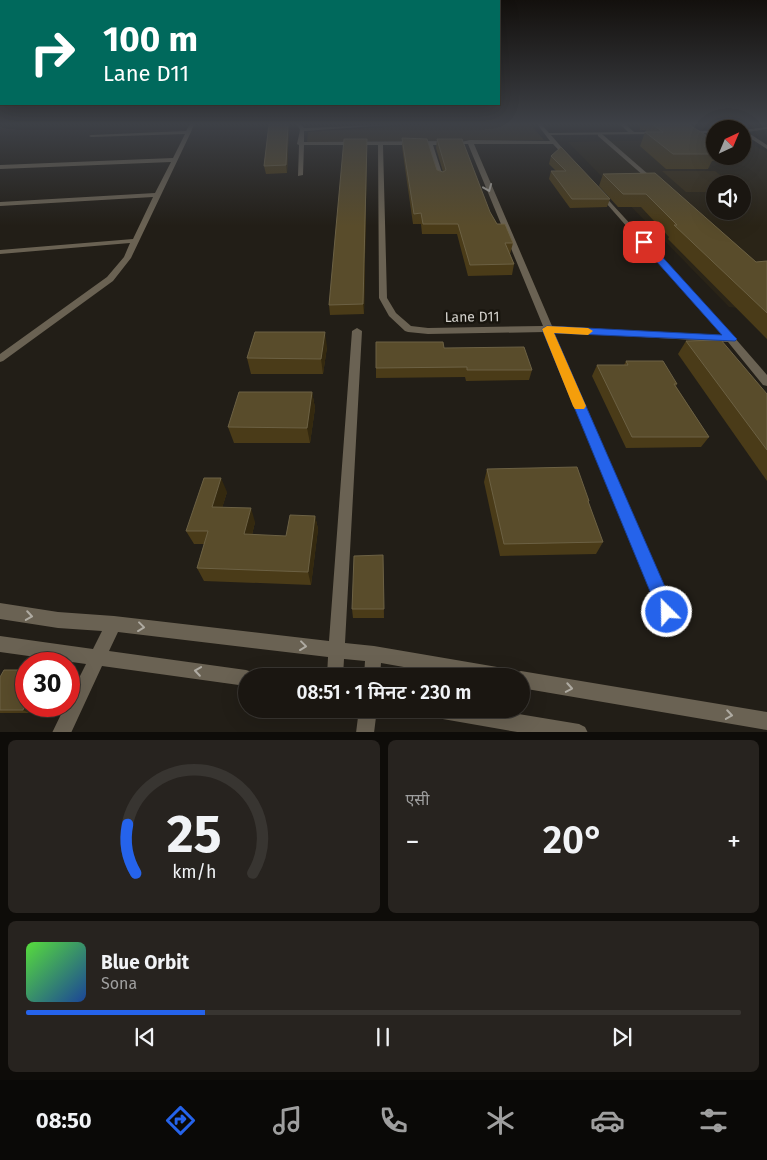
<!DOCTYPE html>
<html lang="hi">
<meta charset="utf-8">
<style>
:root{--surface:#1a1611;--page:#27231f;--text:#f1f3f6;--muted:#9f9f9f;--line:#383531;--accent:#2563eb}
body{margin:0;font-family:"Fira Sans","Noto Sans Devanagari",sans-serif;background:var(--page);color:var(--text);height:100vh;display:flex;flex-direction:column;font-size:19px;white-space:nowrap}
*{box-sizing:border-box;margin:0}
p{font-size:16px;color:var(--muted)}
.icon{flex:none;width:28px;height:28px;fill:none;stroke:currentColor;stroke-width:2;stroke-linecap:round;stroke-linejoin:round}
.map{position:relative;height:732px;overflow:hidden}
.drawer{display:flex;flex-direction:column;gap:8px;padding:8px;background:#0e0c09;flex:1}
.drawer>*{flex:none}
.top-card{position:absolute;left:0px;top:0px;width:500px;height:105px;box-shadow:0 5px 20px #0002,0 0 0 1px var(--line);background:#00695c;color:#fff;overflow:hidden}
.needle{width:32px;rotate:44deg}
.controls{position:absolute;left:706px;top:120px;display:grid;gap:10px}
.controls a{display:grid;place-items:center;width:45px;height:45px;border-radius:50%;background:var(--surface);box-shadow:0 5px 20px #0002,0 0 0 1px var(--line);font-size:25px}
.speed{position:absolute;left:15px;top:652px;display:flex;gap:10px;font-size:25px;font-weight:700;text-align:center}
.speed>*{display:grid;place-content:center;width:65px;height:65px;border-radius:50%;background:var(--surface);box-shadow:0 5px 20px #0002,0 0 0 1px var(--line);line-height:1}
.speed .limit{border:8px solid #d22;background:#fff;color:#111}
.pin{position:absolute;display:grid;place-items:center;width:42px;height:42px;color:#fff;margin:-21px;border-radius:10px;box-shadow:0 2px 8px #0006}
.me{position:absolute;width:55px;margin:-28px;rotate:337deg;stroke-linejoin:round;filter:drop-shadow(0 0 4px #0008)}
.turn{display:flex;align-items:center;gap:18px;height:105px;padding:0 20px;font-size:22px}
.turn .icon{width:65px;height:65px;stroke-width:2.5}
.turn b{display:block;font-size:35px;line-height:42px}
.big{font-size:38px;font-weight:600;line-height:1.1}
.drawer .card{flex:1;display:flex;flex-direction:column;justify-content:center;gap:8px;min-width:0;padding:0 18px;border-radius:8px;background:var(--page)}
.drawer .dial{align-items:center;gap:0}
.dial svg{height:130px;overflow:visible;fill:none;stroke:var(--line);stroke-width:7;stroke-linecap:round;text-anchor:middle}
.dial text{fill:var(--text);stroke:none}
.song{display:flex;align-items:center;gap:15px}
.cover{width:60px;height:60px;border-radius:8px;background:linear-gradient(135deg,hsl(110 70% 55%),hsl(220 70% 35%))}
.played{height:5px;border-radius:2px;background:linear-gradient(90deg,var(--accent) 25%,var(--line) 25%)}
.keys{display:flex;justify-content:space-around;direction:ltr}
.heat{display:flex;justify-content:space-between;align-items:center;font-size:28px;direction:ltr}
.drawer .tiles{flex:1;display:grid;gap:8px;grid-template-columns:1fr 1fr}
.card:last-child{grid-column:span 2}
.trip{position:absolute;left:238px;top:668px;width:292px;height:50px;border-radius:25px;background:var(--surface);box-shadow:0 5px 20px #0002,0 0 0 1px var(--line);font-weight:600;line-height:50px;text-align:center}
.menu{display:flex;height:80px;justify-content:space-around;align-items:center;background:#0a0907;color:var(--muted)}
.menu .icon{width:35px;height:35px}
.menu .on{color:var(--accent)}
.menu b{font-size:22px;color:var(--text)}
.map>svg:first-child{display:block}
.built{fill:#2a2417;fill-rule:evenodd}
.green{fill:#382e19}
.lines{fill:none;stroke-linecap:round;stroke-linejoin:round}
.service{fill:#6a6253;fill-rule:evenodd}
.minor{fill:#6a6253;fill-rule:evenodd}
.wall{fill:#4a3b18}
.shaded-wall{fill:#34290f}
.building{fill:#594c2b;stroke:#6c6144}
.oneway{stroke:#afaba2}
.route{fill:#2563eb;stroke:#184099}
.slow{fill:#f59e0b}
.labels{text-anchor:middle;dominant-baseline:central;stroke-width:5;stroke-linejoin:round;paint-order:stroke}
.street-label{font-size:14px;fill:#d4d2cd;stroke:#18150e}
</style>
<div class="map">
<svg width="767" height="733" viewBox="0 0 767 733">
<rect width="100%" height="100%" fill="#221e17"/>
<path class="built" d="M 715,139 L 715,156 L 742,156 L 743,139 L 767,152 L 767,311 L 729,307 L 568,142 ZM 715,184 L 742,184 L 742,211 L 715,211 Z"/>
<g class="green">
<polygon points="430,124 530,124 544,140 307,142 308,132"/>
<polygon points="662,171 715,171 732,184 715,184 715,192 686,192"/>
</g>
<g class="lines">
<polygon class="service" points="598,134 602,134 656,181 656,183 652,183 598,136"/>
<g class="minor">
<polygon points="190,124 194,124 191,132 131,258 113,281 3,361 0,362 0,354 107,277 124,257 130,243 0,254 0,250 133,239 153,197 0,206 0,202 155,193 171,162 0,169 0,165 173,158 185,134 91,137 89,136 91,135 186,131"/>
<polygon points="297,124 301,124 304,128 403,124 304,131 304,142 449,141 452,143 449,145 433,145 444,179 441,181 438,179 428,145 383,145 387,298 396,313 411,326 428,328 543,326 468,144 461,144 461,142 470,140 550,141 537,124 541,124 549,133 628,132 620,124 625,124 634,132 658,132 656,134 551,135 570,157 567,159 553,144 474,144 552,326 723,336 599,195 599,193 601,192 734,337 767,375 767,386 763,385 728,342 554,332 675,612 672,617 667,620 662,617 545,332 428,334 408,332 405,331 389,316 379,298 378,145 304,145 303,175 298,176 299,145 297,144 300,130"/>
<polygon points="767,127 767,129 747,132 767,145 767,149 742,133 742,130"/>
<polygon points="686,131 715,131 715,133 688,133"/>
<polygon points="357,328 362,331 345,643 374,646 503,668 509,670 511,676 455,676 381,663 380,676 364,676 365,661 344,659 343,676 327,676 328,657 118,632 109,651 246,670 252,672 254,676 246,676 246,686 102,666 71,733 52,733 65,706 69,706 69,698 86,664 0,652 0,636 93,649 102,631 58,628 0,619 0,603 58,612 114,616 329,641 352,331"/>
<polygon points="521,671 767,712 767,730 521,688 521,676 514,676 515,673"/>
<polygon points="359,709 377,709 374,733 356,733"/>
<polygon points="428,709 488,709 579,724 585,727 588,733 523,733 437,718 431,715"/>
</g>
</g>
<g class="wall">
<polygon points="269,124 289,124 287,173 266,174 264,166"/>
<polygon points="640,124 688,124 715,141 715,156 719,156 717,161 712,161 708,169 666,169 640,146 645,132 646,132 646,130 640,130"/>
<polygon points="402,138 437,170 443,172 436,148 437,139 490,212 497,224 513,243 510,254 514,264 512,275 468,276 457,234 422,234 421,224 413,224 402,147"/>
<polygon points="367,147 364,314 330,315 329,305"/>
<polygon points="551,156 610,199 607,207 570,208 549,179 551,171 556,171 549,164"/>
<polygon points="655,173 756,262 767,261 767,339 668,239 669,237 641,207 618,207 599,186 603,174"/>
<polygon points="686,341 767,394 767,481 678,354"/>
<polygon points="376,342 444,348 532,370 529,380 466,381 465,377 376,378"/>
<polygon points="327,347 323,374 251,374 247,358"/>
<polygon points="626,361 677,384 676,386 709,437 701,447 626,448 592,376 597,365 624,365"/>
<polygon points="312,392 315,408 310,443 234,443 228,427"/>
<polygon points="487,469 589,501 588,502 603,542 596,554 500,556 484,482"/>
<polygon points="227,492 222,508 255,522 252,535 286,536 315,516 318,529 311,585 204,581 197,568 204,544 194,544 186,531"/>
<polygon points="383,555 384,618 353,618 352,609"/>
<polygon points="0,677 24,689 29,713 0,713"/>
</g>
<g class="shaded-wall">
<polygon points="288,124 289,124 287,173 286,165"/>
<polygon points="367,147 364,314 363,304"/>
<polygon points="325,332 327,347 323,374 321,359"/>
<polygon points="312,392 315,408 310,443 307,428"/>
<polygon points="221,478 227,492 218,521 212,507"/>
<polygon points="251,508 255,522 249,547 244,534"/>
<polygon points="315,516 318,529 311,585 308,572"/>
<polygon points="25,670 26,671 26,683 22,692 16,689"/>
<polygon points="26,702 26,706 32,706 29,713 23,710"/>
</g>
<g class="building">
<polygon points="269,124 288,124 286,165 264,166"/>
<polygon points="652,124 688,124 715,141 715,146 704,146 715,154 673,154 645,132 663,132"/>
<polygon points="402,138 427,139 437,170 443,172 446,170 437,139 462,139 490,212 497,224 505,224 513,243 505,243 514,264 470,265 458,224 423,224 421,213 414,214"/>
<polygon points="344,139 367,139 363,304 329,305"/>
<polygon points="561,147 610,199 572,199 551,171 566,171 551,156"/>
<polygon points="655,173 756,262 767,261 767,313 674,225 677,225 646,194 623,194 603,174"/>
<polygon points="255,332 325,332 321,359 247,358"/>
<polygon points="721,340 767,394 767,450 686,341"/>
<polygon points="376,342 443,342 444,348 524,347 532,370 467,370 467,367 376,368"/>
<polygon points="626,361 663,361 677,384 674,384 709,437 632,437 597,365 628,365"/>
<polygon points="239,392 312,392 307,428 228,427"/>
<polygon points="577,467 589,501 588,501 603,542 504,544 487,469"/>
<polygon points="204,478 221,478 212,507 251,508 244,534 286,536 290,515 315,516 308,572 197,568 208,531 186,531"/>
<polygon points="383,555 384,609 352,609 354,556"/>
<polygon points="4,670 25,670 16,689 26,689 26,702 23,710 0,710 0,677"/>
</g>
<defs><path id="oneway-chevron" d="M-2-3.5L2.5 0L-2 3.5" fill="none" stroke-width="1.6" stroke-linecap="round" stroke-linejoin="round" transform="scale(1.25)"/></defs>
<g class="oneway">
<use href="#oneway-chevron" transform="translate(488 188) rotate(68)"/>
<use href="#oneway-chevron" transform="translate(29 616) rotate(9)"/>
<use href="#oneway-chevron" transform="translate(141 627) rotate(7)"/>
<use href="#oneway-chevron" transform="translate(303 646) rotate(7)"/>
<use href="#oneway-chevron" transform="translate(198 671) rotate(-172)"/>
<use href="#oneway-chevron" transform="translate(569 688) rotate(10)"/>
<use href="#oneway-chevron" transform="translate(729 715) rotate(9)"/>
</g>
<linearGradient id="sky" x2="0" y2="1"><stop stop-color="#13100d"/><stop offset="0.55" stop-color="#3e4147"/><stop offset="1" stop-color="#3e4147" stop-opacity="0"/></linearGradient>
<rect width="767" height="226" fill="url(#sky)"/>
<polygon class="route" points="641,240 647,240 735,337 737,339 735,341 554,333 676,612 673,618 667,621 661,618 542,329 547,326 722,335 641,244"/>
<polygon class="slow" points="547,326 588,328 593,331 588,335 554,333 586,406 584,409 575,409 573,406 542,329"/>
<g class="labels">
<g class="street-label">
<text transform="translate(472 317) rotate(-1)">Lane D11</text>
</g>
</g>
</svg>
<div class="controls">
<a><svg class="needle" viewBox="-14 -14 28 28"><path d="M0-13l5 13h-10z" fill="#e53935"/><path d="M0 13l5-13h-10z" fill="#9f9f9f"/></svg></a>
<a><svg class="icon" aria-label="sound" viewBox="0 0 24 24"><path d="M4 9h4l5-4v14l-5-4H4zM17 9q2 3 0 6"/></svg></a>
</div>
<div class="speed"><div class="limit">30</div></div>
<div class="pin" style="left:644px;top:242px;background:#d93025"><svg class="icon" aria-label="arrive" viewBox="0 0 24 24"><path d="M6 21V4h12l-3 4 3 4H6"/></svg></div>
<svg class="me" style="left:667px;top:612px" viewBox="-20 -20 40 40"><circle r="17" fill="#2563eb" stroke="#fff" stroke-width="3"/><path d="M0-11L8 9 0 5-8 9z" fill="#fff"/></svg>
<div class="trip">08:51 · 1 मिनट · 230 m</div>
<div class="top-card">
<div class="turn"><svg class="icon" aria-label="right" viewBox="0 0 24 24"><path d="M7 20v-9h11M14 6l5 5-5 5"/></svg><div><b>100 m</b>Lane D11</div></div>
</div>
</div>
<section class="drawer">
<div class="tiles">
<div class="card dial"><svg viewBox="0 0 100 80">
<path d="M14 69A42 42 0 1 1 86 69"/>
<path d="M14 69A42 42 0 0 1 9 39" stroke="#2563eb"/>
<text x="50" y="56" font-size="32" font-weight="700">25</text>
<text x="50" y="72" font-size="11">km/h</text>
</svg></div>
<div class="card"><p>एसी</p>
<div class="heat"><a>−</a><b class="big">20°</b><a>+</a></div>
</div>
<div class="card">
<div class="song"><i class="cover"></i><div><b>Blue Orbit</b><p>Sona</p></div></div>
<div class="played"></div>
<div class="keys"><svg class="icon" aria-label="previous" viewBox="0 0 24 24"><path d="M18 5L8 12l10 7zM5 5v14"/></svg><svg class="icon" aria-label="pause" viewBox="0 0 24 24"><path d="M8 5v14M16 5v14"/></svg><svg class="icon" aria-label="next" viewBox="0 0 24 24"><path d="M6 5l10 7-10 7zM19 5v14"/></svg></div>
</div>
</div>
</section>
<nav class="menu">
<b>08:50</b>
<svg class="icon on" aria-label="directions" viewBox="0 0 24 24"><path d="M12 3l9 9-9 9-9-9zM9 14v-3h6M13 9l2 2-2 2"/></svg>
<svg class="icon" aria-label="music" viewBox="0 0 24 24"><path d="M9 18V5l10-2v13"/><circle cx="6" cy="18" r="3"/><circle cx="16" cy="16" r="3"/></svg>
<svg class="icon" aria-label="phone" viewBox="0 0 24 24"><path d="M5 4h4l2 5-3 2q2 4 5 5l2-3 5 2v4C11 20 4 13 5 4z"/></svg>
<svg class="icon" aria-label="climate" viewBox="0 0 24 24"><path d="M12 3v18M4 7l16 10M4 17L20 7"/></svg>
<svg class="icon" aria-label="car" viewBox="0 0 24 24"><path d="M5 17H2v-5l4-1 3-4h7l3 4 3 1v5h-3M9 17h6M6 11h13"/><circle cx="7" cy="17" r="2"/><circle cx="17" cy="17" r="2"/></svg>
<svg class="icon" aria-label="filters" viewBox="0 0 24 24"><path d="M4 7h16M4 17h16"/><circle cx="9" cy="7" r="2"/><circle cx="15" cy="17" r="2"/></svg>
</nav>
